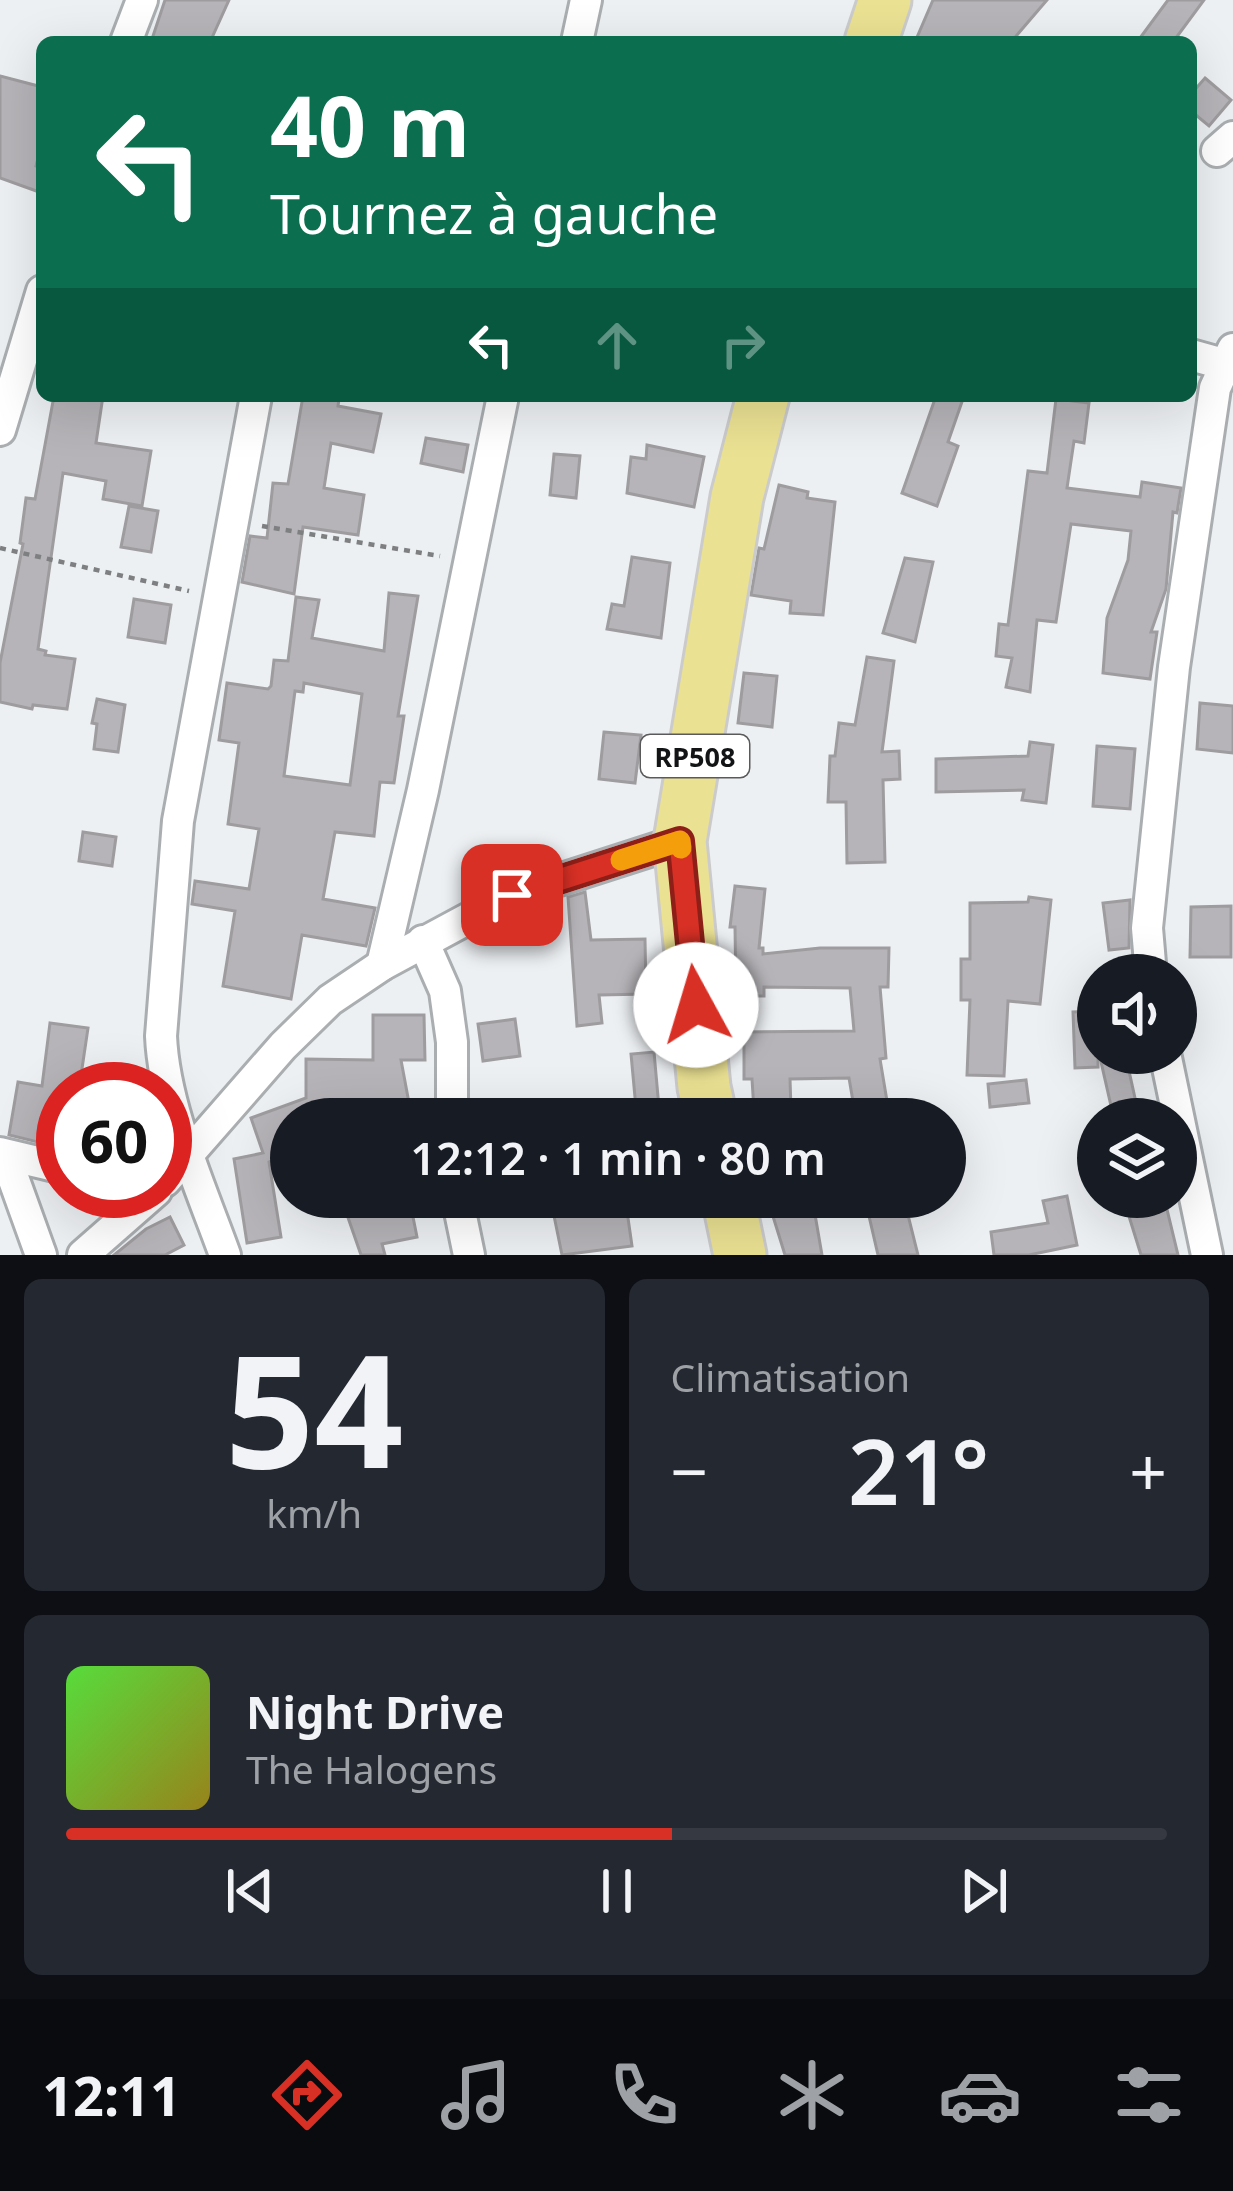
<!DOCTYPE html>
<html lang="fr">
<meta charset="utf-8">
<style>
:root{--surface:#171b24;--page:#242831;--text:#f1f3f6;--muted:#9ea1a6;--line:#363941;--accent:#d93025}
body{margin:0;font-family:"Noto Sans",sans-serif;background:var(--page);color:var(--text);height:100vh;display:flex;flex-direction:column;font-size:45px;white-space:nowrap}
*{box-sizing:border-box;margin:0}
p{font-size:39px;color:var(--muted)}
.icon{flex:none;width:66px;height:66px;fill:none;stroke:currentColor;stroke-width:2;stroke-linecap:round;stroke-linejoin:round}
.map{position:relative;height:1255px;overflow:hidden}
.side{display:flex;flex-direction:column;gap:24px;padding:24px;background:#0d0f14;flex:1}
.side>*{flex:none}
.guide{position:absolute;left:36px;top:36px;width:1161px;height:366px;border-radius:18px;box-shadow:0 12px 48px #0002;background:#0b6e4f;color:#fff;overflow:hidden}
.controls{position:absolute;left:1077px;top:954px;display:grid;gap:24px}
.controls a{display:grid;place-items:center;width:120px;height:120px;border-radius:50%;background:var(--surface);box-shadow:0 12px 48px #0002;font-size:60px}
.speed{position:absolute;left:36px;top:1062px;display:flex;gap:24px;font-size:60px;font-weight:700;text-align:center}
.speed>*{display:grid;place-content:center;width:156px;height:156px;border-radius:50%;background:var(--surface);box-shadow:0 12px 48px #0002;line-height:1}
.speed .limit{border:18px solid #d22;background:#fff;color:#111}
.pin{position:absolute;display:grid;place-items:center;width:102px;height:102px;color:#fff;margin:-51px;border-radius:24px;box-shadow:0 6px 18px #0006}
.me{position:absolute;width:132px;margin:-66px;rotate:354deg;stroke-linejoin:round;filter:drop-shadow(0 0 9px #0008)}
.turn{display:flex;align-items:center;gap:42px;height:252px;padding:0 36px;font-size:54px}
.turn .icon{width:156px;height:156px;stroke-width:2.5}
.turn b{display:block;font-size:84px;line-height:102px}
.lanes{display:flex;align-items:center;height:114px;padding:0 36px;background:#0003;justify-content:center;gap:60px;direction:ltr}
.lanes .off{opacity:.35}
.big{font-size:90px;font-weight:600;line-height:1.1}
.side .widget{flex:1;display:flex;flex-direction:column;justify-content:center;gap:18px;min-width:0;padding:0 42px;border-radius:18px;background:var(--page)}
.side .dial{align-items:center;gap:0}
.dial b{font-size:156px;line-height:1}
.song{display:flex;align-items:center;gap:36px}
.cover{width:144px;height:144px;border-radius:18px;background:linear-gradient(135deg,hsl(110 70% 55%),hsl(50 70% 35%))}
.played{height:12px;border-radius:6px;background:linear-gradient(90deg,var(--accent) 55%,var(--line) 55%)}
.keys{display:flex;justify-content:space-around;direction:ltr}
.heat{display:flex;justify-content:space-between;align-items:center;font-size:66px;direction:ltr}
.side .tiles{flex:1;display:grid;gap:24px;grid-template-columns:1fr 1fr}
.widget:last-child{grid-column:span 2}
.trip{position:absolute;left:270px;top:1098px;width:696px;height:120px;border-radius:60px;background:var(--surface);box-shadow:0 12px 48px #0002;font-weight:600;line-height:120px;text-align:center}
.tab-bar{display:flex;height:192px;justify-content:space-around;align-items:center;background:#090b0e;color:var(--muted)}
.tab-bar .icon{width:84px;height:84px}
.tab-bar .on{color:var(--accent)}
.tab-bar b{font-size:54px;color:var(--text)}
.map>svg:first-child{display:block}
.building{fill:#b6b4b8;stroke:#9e9c9f;stroke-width:3;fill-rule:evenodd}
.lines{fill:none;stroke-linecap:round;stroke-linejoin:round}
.minor-casing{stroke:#abaeb1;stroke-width:36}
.primary-casing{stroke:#cbcbcc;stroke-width:57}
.path{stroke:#7d7f81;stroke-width:4.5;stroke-dasharray:6 6;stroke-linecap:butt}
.minor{stroke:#fff;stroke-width:30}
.primary{stroke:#ebe193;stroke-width:51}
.route-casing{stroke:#8d1f18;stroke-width:30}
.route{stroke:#d93025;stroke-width:21}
.slow{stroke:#f59e0b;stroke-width:21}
.labels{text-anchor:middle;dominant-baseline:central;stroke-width:9;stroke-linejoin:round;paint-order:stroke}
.shield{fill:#fff;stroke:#5a5a5b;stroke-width:3}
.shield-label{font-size:27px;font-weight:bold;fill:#131415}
</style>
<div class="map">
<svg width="1233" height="1255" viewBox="0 0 1233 1255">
<rect width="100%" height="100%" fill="#edf0f3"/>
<g class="building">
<polygon points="165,0 229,0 210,42 151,42"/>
<polygon points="933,0 1047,0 1011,42 915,42"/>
<polygon points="1168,0 1204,0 1173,42 1137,42"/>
<polygon points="0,76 42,87 42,142 36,166 42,168 42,193 0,178"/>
<polygon points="1205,78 1231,100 1209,126 1191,111 1191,94"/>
<polygon points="54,396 103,396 96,443 151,451 142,506 103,499 106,481 63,473 38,649 46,651 45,655 75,659 67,709 33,705 32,709 0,702 0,663 23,544 20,543 26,498 35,499"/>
<polygon points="303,396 339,399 338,406 381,414 373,452 331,443 324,488 364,495 358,535 303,527 294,594 242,582 250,536 267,538 273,483 288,484"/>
<polygon points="936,396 964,396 948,442 958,446 937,506 902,493"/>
<polygon points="1056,399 1089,403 1084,443 1074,441 1067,488 1140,497 1142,482 1181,488 1177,513 1173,512 1166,589 1151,632 1157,632 1150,679 1103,673 1107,618 1128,560 1131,531 1071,524 1056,622 1037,620 1030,692 1006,687 1012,658 996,656 999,624 1008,625 1028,471 1047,473"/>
<polygon points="426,438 468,445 463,472 421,463"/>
<polygon points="647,445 704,457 694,507 627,493 631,457 646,459"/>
<polygon points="554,454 580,456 576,498 550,495"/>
<polygon points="779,485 808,492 807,498 835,502 823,615 790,613 791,601 751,595 759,548 764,549"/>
<polygon points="129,506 158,511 151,552 121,547"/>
<polygon points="632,557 670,563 661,638 607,629 612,604 624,606"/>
<polygon points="905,558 933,562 915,642 883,633"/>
<path d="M 389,593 L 418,596 L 398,716 L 404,716 L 394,783 L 380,782 L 374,836 L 335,832 L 323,899 L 375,908 L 366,946 L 302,935 L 291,999 L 223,986 L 235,911 L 192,904 L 195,881 L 249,889 L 259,829 L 228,824 L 239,743 L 219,740 L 227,683 L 268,689 L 271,686 L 274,660 L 288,661 L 296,597 L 319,600 L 312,638 L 384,651 ZM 304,683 L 362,694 L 350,785 L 284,776 L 295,691 L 303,692 Z"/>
<polygon points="134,599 171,605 165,643 128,637"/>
<polygon points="867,657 894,661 882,752 899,751 900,779 883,780 885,862 847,863 846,802 828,802 830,756 835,756 839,723 855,725"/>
<polygon points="744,673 777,676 772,727 738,723"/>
<polygon points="97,699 125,705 118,752 94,749 97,724 92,723"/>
<polygon points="1200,703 1233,706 1233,753 1197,749"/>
<polygon points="604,732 641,735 635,783 599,779"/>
<polygon points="1030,742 1053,745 1046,803 1022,800 1024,790 936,792 936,759 1028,756"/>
<polygon points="1097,746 1135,749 1130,809 1093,806"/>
<polygon points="83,832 116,837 112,866 79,861"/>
<polygon points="735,886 765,889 759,948 763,948 763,954 820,948 889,948 888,987 880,987 886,1058 880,1059 890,1119 856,1119 849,1078 790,1079 791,1109 754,1111 752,1079 744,1079 744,1032 854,1031 850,988 764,987 764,996 736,996 735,927 730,927"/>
<polygon points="585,892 591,940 645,939 646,994 599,995 602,1023 577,1026 568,897"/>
<polygon points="1029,897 1051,900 1040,1004 1008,1001 1004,1076 967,1075 970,1000 961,1000 961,959 970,959 970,903 1028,902"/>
<polygon points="1130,900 1129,948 1109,950 1103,903"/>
<polygon points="1231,906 1231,957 1190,957 1191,907"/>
<polygon points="1098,1011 1098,1067 1075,1068 1073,1012"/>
<polygon points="373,1015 424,1015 425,1060 401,1060 412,1119 291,1119 291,1154 269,1162 281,1237 247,1243 234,1159 263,1153 251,1118 306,1098 306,1059 373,1060"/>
<polygon points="515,1019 520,1056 483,1061 478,1024"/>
<polygon points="50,1023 88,1028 79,1089 63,1089 58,1147 9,1135 18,1082 42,1086"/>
<polygon points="654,1052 660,1119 637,1119 631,1054"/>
<polygon points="1099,1053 1125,1053 1139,1116 1114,1119"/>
<polygon points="1026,1080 1029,1103 990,1107 988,1084"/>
<polygon points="1067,1196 1077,1245 1029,1255 994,1255 991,1232 1048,1223 1043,1201"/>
<polygon points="380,1197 409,1197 417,1237 382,1244 385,1255 361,1255 344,1206"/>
<polygon points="595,1197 625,1197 632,1246 562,1255 552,1206"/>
<polygon points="767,1197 812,1197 822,1255 785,1255"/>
<polygon points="1123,1197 1164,1197 1178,1255 1141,1255"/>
<polygon points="906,1207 918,1255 878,1255 869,1216"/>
<polygon points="170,1217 184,1245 165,1255 114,1255 146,1229"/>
</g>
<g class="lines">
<g class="minor-casing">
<g id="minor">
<polyline points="126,42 142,0"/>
<polyline points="577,42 586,0"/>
<polyline points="1217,151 1233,137"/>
<polyline points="1191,355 1223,364"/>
<polyline points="0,430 42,291"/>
<polyline points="423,941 445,991 452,1042 452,1119"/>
<polyline points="382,965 423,790 503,396"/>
<polyline points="1151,975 1147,928 1174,667 1215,388 1233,349"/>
<polyline points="1165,1053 1207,1255"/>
<polyline points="0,1153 63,1168"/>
<polyline points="5,1155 41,1255"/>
<polyline points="165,1181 283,1046 330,1000 382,965 512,895 680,841"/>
<polyline points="457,1197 469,1255"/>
<polyline points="83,1255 156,1191"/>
<path d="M 225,1255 C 201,1188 164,1107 161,1036 L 178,821 L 256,396"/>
</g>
</g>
<g class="primary-casing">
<g id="primary">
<polyline points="871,42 885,0"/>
<polyline points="711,1119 704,1087 680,841 737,497 763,396"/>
<polyline points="728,1197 740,1255"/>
</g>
</g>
<g class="path">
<polyline points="262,526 440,556"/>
<polyline points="0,548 189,591"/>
</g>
<use href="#minor" class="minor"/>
<use href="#primary" class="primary"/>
</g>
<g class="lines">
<g class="route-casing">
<polyline id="route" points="512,895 680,841 696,1005"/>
</g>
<use href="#route" class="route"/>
<polyline class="slow" points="621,860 680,841 681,848"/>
</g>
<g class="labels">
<rect class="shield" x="641" y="735" width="108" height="42" rx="9"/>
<g class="shield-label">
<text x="695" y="756">RP508</text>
</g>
</g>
</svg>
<div class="controls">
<a><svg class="icon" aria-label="sound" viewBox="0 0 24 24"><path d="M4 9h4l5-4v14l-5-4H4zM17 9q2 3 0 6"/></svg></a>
<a><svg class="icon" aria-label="layers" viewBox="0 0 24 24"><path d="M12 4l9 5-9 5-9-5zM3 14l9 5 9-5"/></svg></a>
</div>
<div class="speed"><div class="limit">60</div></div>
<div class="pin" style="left:512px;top:895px;background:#d93025"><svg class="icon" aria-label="arrive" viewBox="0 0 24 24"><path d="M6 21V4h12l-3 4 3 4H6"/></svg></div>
<svg class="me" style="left:696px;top:1005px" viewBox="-20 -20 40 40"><circle r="19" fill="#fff"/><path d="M0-13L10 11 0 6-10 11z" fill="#d93025"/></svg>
<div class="trip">12:12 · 1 min · 80 m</div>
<div class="guide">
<div class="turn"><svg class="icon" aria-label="left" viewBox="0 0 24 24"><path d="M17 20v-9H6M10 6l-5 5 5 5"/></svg><div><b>40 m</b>Tournez à gauche</div></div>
<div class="lanes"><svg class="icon" aria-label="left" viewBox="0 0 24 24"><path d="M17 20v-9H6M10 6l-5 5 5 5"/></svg><svg class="icon off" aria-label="ahead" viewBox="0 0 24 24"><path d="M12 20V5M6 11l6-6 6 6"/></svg><svg class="icon off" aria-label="right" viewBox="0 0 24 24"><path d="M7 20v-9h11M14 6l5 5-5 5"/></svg></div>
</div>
</div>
<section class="side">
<div class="tiles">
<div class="widget dial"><b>54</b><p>km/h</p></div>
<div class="widget"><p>Climatisation</p>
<div class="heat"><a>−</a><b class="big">21°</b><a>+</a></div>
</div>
<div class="widget">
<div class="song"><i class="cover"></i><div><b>Night Drive</b><p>The Halogens</p></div></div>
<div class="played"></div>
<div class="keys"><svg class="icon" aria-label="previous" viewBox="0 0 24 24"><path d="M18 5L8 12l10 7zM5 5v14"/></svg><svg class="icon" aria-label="pause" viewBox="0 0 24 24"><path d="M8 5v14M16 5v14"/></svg><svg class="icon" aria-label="next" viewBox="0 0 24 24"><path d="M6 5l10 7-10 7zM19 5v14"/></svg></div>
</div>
</div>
</section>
<nav class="tab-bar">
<b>12:11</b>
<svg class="icon on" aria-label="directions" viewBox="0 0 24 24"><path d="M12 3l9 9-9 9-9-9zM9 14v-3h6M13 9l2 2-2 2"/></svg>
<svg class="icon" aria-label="music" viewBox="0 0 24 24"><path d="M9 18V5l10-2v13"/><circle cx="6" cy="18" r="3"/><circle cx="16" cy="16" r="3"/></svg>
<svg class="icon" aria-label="phone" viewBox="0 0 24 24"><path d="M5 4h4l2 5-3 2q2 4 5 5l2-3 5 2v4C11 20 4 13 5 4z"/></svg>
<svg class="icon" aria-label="climate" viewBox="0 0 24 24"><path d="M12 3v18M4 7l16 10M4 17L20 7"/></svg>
<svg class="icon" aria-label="car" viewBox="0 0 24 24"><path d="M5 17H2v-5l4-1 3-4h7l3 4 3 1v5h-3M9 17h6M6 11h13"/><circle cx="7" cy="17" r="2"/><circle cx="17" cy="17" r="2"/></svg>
<svg class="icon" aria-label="filters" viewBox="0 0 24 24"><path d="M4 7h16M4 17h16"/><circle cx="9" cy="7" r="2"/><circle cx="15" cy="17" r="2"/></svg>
</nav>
